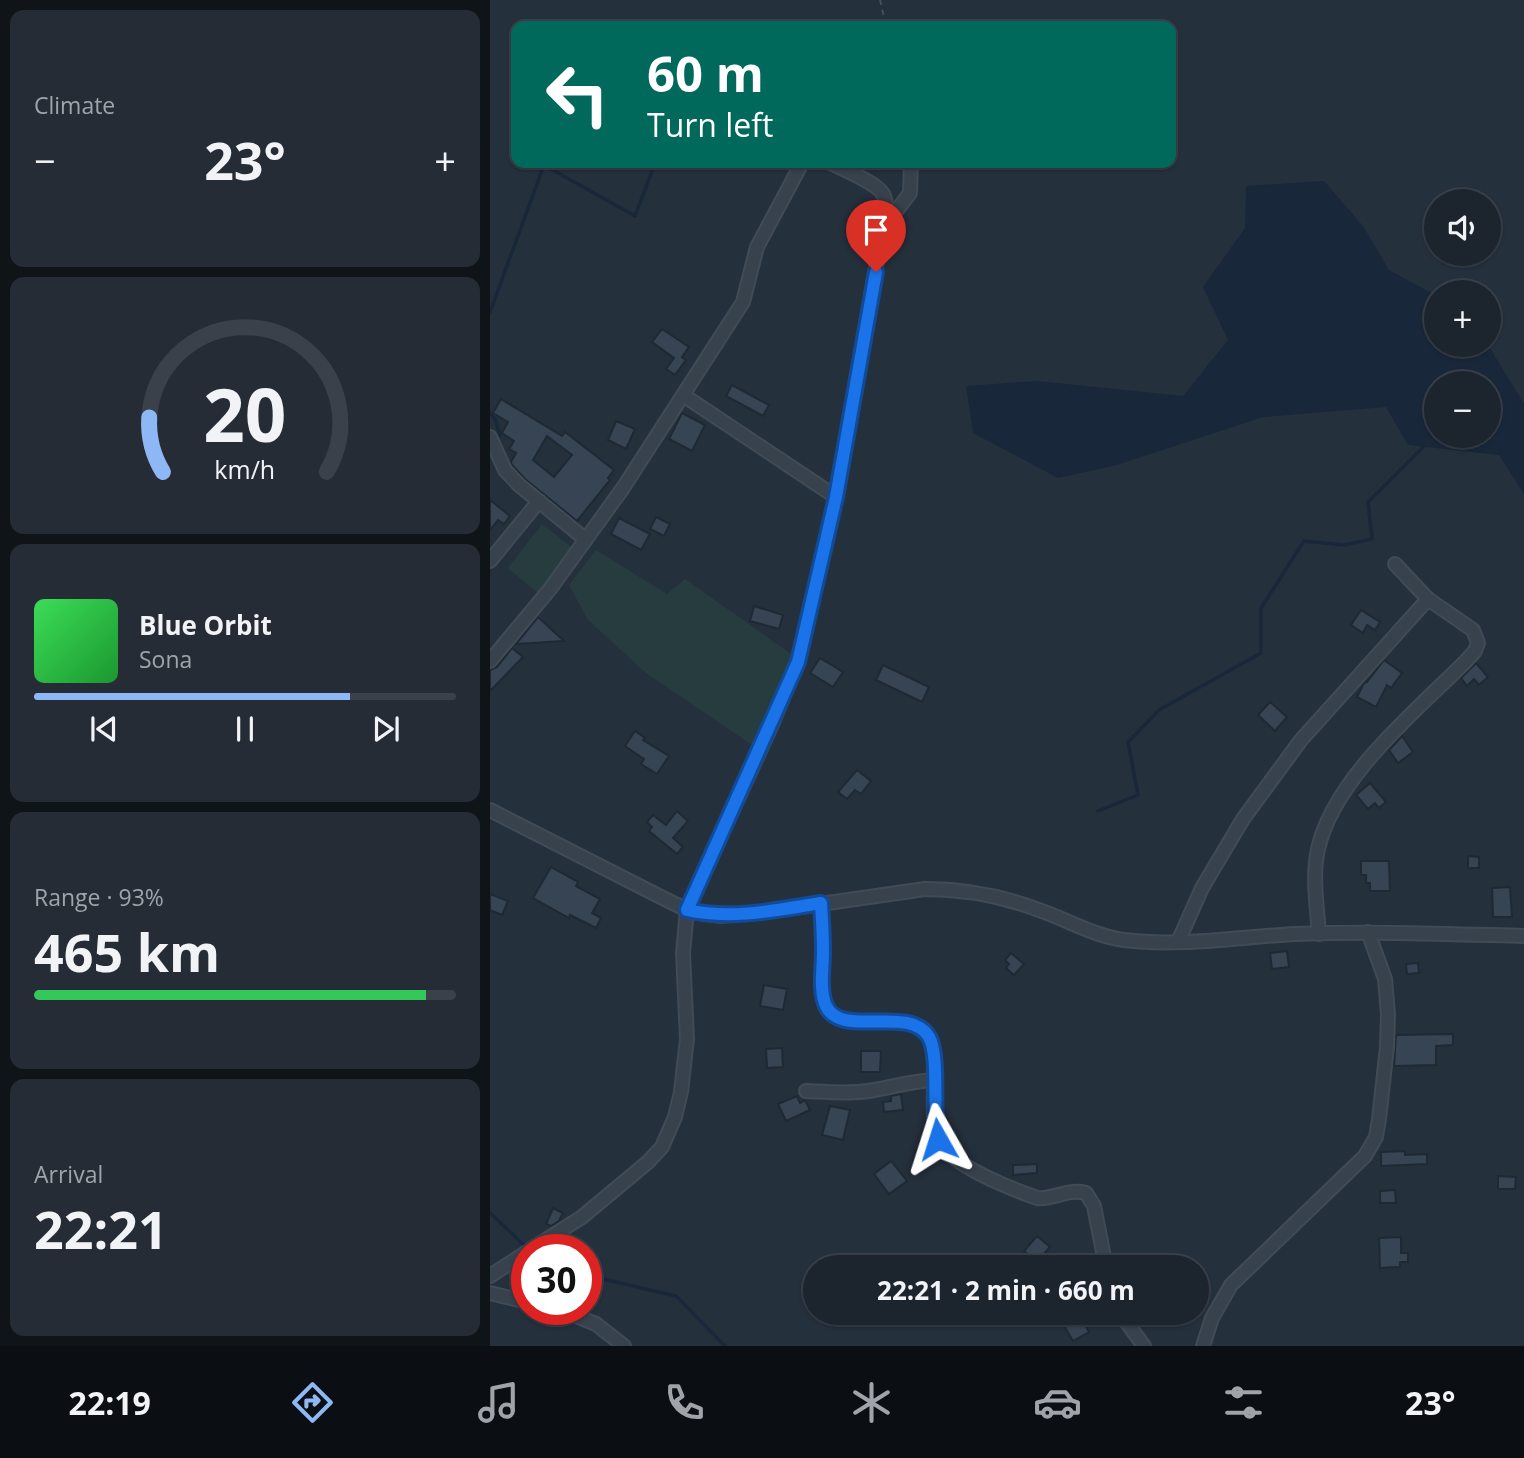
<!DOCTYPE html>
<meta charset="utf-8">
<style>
:root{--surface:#1c242e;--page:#252c36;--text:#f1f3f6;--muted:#a0a4aa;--line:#3a414a;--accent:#8db8f5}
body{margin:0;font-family:"Open Sans",sans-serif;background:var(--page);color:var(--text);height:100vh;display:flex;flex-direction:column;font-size:26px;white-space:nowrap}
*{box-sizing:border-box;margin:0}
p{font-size:23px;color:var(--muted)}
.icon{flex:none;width:38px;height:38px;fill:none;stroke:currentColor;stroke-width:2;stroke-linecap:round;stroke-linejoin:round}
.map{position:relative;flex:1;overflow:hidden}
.drawer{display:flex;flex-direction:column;gap:10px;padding:10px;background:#0f1419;width:490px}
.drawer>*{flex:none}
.guide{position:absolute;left:21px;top:21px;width:665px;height:147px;border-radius:14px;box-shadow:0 2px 5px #0004,0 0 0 2px var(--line);background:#00695c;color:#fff;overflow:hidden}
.buttons{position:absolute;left:934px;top:189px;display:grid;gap:14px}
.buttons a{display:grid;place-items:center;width:77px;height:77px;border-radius:50%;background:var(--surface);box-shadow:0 2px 5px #0004,0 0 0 2px var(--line);font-size:35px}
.speed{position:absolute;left:21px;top:1234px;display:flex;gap:14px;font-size:35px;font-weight:700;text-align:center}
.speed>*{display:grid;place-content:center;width:91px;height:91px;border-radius:50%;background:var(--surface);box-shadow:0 2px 5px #0004,0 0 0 2px var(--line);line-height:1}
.speed .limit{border:10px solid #d22;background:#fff;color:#111}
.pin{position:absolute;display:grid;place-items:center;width:60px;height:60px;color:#fff;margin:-72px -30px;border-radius:50% 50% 50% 0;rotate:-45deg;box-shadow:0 0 7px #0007}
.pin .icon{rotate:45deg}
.me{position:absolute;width:77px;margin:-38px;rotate:354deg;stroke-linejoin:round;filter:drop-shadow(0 0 5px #0008)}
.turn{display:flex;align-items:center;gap:24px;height:147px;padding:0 21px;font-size:32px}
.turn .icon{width:91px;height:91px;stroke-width:2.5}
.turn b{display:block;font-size:49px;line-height:60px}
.big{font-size:52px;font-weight:700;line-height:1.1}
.drawer .widget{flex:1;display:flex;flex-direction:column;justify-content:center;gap:10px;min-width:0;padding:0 24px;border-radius:14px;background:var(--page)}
.drawer .dial{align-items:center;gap:0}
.dial svg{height:182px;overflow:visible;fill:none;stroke:var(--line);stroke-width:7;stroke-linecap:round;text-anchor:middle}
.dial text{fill:var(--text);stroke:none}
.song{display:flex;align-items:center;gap:21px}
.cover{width:84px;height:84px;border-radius:10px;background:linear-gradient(135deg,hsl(130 70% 55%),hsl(130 70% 35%))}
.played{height:7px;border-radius:4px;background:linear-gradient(90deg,var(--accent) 75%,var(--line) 75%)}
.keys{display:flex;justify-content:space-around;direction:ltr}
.heat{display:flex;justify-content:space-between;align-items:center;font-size:38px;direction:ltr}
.charge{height:10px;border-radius:5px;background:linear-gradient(90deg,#34c759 93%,var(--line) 0)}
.trip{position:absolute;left:313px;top:1255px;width:406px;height:70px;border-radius:35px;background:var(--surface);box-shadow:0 2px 5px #0004,0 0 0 2px var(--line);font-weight:700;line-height:70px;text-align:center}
.menu{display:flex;height:112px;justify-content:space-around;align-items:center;background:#0b0e12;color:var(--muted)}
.menu .icon{width:49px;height:49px}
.menu .selected{color:var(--accent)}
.menu b{font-size:32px;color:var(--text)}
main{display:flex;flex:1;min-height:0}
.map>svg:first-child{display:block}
.green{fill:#273c3e}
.water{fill:#18273a;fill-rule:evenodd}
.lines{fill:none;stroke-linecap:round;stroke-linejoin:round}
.stream{stroke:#18273a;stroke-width:3.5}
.building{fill:#374453;stroke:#1f2934;stroke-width:2;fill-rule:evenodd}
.minor-casing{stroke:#414b56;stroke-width:16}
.path{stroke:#3f5556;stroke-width:2;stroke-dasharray:5 5;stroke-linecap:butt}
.minor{stroke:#38424d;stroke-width:12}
.route-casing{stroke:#114b97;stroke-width:18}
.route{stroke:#1a73e8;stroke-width:12}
</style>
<main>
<section class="drawer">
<div class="widget"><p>Climate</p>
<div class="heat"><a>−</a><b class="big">23°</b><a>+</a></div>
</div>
<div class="widget dial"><svg viewBox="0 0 100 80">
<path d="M14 69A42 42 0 1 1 86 69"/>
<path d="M14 69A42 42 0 0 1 8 45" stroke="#8db8f5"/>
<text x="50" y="56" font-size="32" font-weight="700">20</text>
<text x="50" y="72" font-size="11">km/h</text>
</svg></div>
<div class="widget">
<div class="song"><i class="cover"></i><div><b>Blue Orbit</b><p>Sona</p></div></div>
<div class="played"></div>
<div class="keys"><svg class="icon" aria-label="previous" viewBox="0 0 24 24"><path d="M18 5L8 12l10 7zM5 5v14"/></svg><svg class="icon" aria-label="pause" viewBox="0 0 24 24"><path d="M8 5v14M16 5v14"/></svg><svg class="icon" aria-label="next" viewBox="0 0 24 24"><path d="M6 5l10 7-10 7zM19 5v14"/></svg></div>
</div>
<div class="widget"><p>Range · 93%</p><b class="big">465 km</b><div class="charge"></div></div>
<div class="widget"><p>Arrival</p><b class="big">22:21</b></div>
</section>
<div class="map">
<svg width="1034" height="1346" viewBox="0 0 1034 1346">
<rect width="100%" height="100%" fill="#25303d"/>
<g class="green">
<polygon points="52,524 84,549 48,593 18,568"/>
<polygon points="106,550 177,594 195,579 304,656 265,747 156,673 98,620 79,585"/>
</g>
<path class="water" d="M 834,181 L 873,226 L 899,270 L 947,296 L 947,345 L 998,345 L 1034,404 L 1034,494 L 1009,455 L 918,445 L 896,407 L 773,417 L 627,465 L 568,478 L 483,433 L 476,386 L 547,381 L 693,396 L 738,340 L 713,287 L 755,228 L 756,186 ZM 947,383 L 999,383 L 999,436 L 947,436 Z"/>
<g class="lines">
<g class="stream">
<polyline points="0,312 54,165 145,216 165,163"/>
<polyline points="0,413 5,419 10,435"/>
<polyline points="608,811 648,795 638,742 669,710 771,653 771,608 814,541 854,545 882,539 878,502 933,447"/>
<polyline points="0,1213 37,1248"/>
<polyline points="96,1275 186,1296 235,1346"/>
</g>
</g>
<g class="building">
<polygon points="172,329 199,347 192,357 196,360 185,375 176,369 184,358 162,342"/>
<polygon points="242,385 279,405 273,416 236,396"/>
<path d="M 11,399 L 72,436 L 75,432 L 124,470 L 118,478 L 120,480 L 87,521 L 35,479 L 22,465 L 21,462 L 26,453 L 19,449 L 24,441 L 12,433 L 18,422 L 3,413 ZM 57,436 L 82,455 L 64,477 L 43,460 Z"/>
<polygon points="192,413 215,425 202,451 179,439"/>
<polygon points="126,421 145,429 136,449 118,440"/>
<polygon points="0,500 20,516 14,524 8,520 0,530"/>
<polygon points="166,517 180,524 174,536 160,529"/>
<polygon points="129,518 160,534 151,550 121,534"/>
<polygon points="264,606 293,615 289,629 260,621"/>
<polygon points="871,610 890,622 885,630 877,625 873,633 861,625"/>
<polygon points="48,617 74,641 26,644"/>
<polygon points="22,648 33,657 0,691 0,670 7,667"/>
<polygon points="330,658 353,672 343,687 320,673"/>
<polygon points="894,660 912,673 901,688 897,685 886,707 867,697 874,683 877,682"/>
<polygon points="986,663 998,677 989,685 984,679 977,686 971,678"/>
<polygon points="393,665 439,687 432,702 386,680"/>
<polygon points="780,702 797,717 785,731 768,715"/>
<polygon points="145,731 155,738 153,740 179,756 167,774 151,764 154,759 135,746"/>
<polygon points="912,736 923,752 908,763 899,750"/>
<polygon points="367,770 381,781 371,794 365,790 357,799 348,792"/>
<polygon points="880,783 896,802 889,808 885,803 878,809 866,795"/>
<polygon points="187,811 198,821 183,838 193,847 187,854 159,831 162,827 157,822 163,815 176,825"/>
<polygon points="978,856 989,857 989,868 978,868"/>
<polygon points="871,861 899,861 900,891 880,891 880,883 876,883 876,875 871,875"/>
<polygon points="61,867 88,882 86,886 110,899 102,913 111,918 106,928 80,915 79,918 43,898"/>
<polygon points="1020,887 1022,917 1003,917 1002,888"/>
<polygon points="0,894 18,901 12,915 0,910"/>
<polygon points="797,951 799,967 782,969 780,953"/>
<polygon points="521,953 534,964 524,975 516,968 519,964 515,960"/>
<polygon points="928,963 929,973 917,974 916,964"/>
<polygon points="274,985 297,989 293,1010 270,1006"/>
<polygon points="963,1034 963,1045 946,1046 946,1065 904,1066 906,1035"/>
<polygon points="292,1048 293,1067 277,1068 276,1049"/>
<polygon points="371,1051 391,1051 390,1072 371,1072"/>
<polygon points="411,1094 413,1110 394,1112 393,1102 401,1101 401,1096"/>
<polygon points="307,1096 310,1103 315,1100 320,1110 296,1121 288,1104"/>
<polygon points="340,1106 360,1110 353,1140 332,1135"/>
<polygon points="915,1151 915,1155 937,1154 937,1164 891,1166 891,1152"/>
<polygon points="401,1161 417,1181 399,1194 384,1174"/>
<polygon points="547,1164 547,1173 523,1175 523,1165"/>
<polygon points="1008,1176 1026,1177 1025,1189 1008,1189"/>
<polygon points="905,1190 906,1203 890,1203 890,1191"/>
<polygon points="63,1208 73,1213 69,1221 61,1226 56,1224"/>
<polygon points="547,1236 560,1247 547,1262 534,1251"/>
<polygon points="911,1237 911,1253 918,1253 918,1262 910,1262 910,1267 890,1268 889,1238"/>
<polygon points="589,1315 599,1332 583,1341 573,1324"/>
</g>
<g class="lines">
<g class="minor-casing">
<g id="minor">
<polyline points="394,227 420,193 421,163"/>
<polyline points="193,395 346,497"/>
<polyline points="0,437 15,470 29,485 95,539"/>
<polyline points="0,561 49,501"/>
<polyline points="0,661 60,589 133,488 253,302 267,247 312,163"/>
<path d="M 0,810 L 165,894 L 197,910 L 214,914 L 231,916 L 282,911 L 435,889 C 474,889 512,896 549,910 C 578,920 604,936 634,940 C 690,947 749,937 805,934 C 881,931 958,934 1034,936"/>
<path d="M 331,903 C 332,919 333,935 333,951 C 333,968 329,988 335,1004 C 348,1040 422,1003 440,1038 C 447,1053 444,1070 444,1086 C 444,1102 442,1123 448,1139 C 457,1164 522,1189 547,1198 C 564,1200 577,1188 596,1193 L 604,1206 L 616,1267"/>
<path d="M 829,934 C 827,906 822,876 828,849 C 844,778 925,712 975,662 L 985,651 L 988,643 L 983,630 L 938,599 L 905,564"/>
<polyline points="688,942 712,888 753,819 811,740 938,599"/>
<path d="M 316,1091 C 337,1092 358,1094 378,1091 C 400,1088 421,1081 444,1080"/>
<path d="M 40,1250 L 92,1217 L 158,1162 L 172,1147 L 185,1117 L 191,1092 L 197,1039 L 193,953 L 197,910 L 281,727 L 308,662 L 346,497 L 393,227 C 395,217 398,203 393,194 C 387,183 352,169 341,163"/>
<polyline points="0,1276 37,1252"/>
<polyline points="0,1293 37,1302"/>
<polyline points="69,1309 106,1324 134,1346"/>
<polyline points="629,1312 654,1346"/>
<polyline points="713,1346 722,1318 741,1285 875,1156 886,1137 889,1119 897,1047 898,1014 895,979 878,932"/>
</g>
</g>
<polyline class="path" points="390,0 396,26"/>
<use href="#minor" class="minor"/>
</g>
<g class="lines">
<g class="route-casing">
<path id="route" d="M 386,272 L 346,497 L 308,662 L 197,910 C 242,920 286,910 331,903 C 332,919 333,936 333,952 C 333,969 329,990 336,1006 C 351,1039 420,1004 439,1037 C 450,1056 442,1112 448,1139"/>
</g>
<use href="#route" class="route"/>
</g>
</svg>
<div class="buttons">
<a><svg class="icon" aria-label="sound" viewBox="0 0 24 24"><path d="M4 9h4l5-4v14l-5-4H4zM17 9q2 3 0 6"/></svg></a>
<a>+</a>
<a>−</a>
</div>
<div class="speed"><div class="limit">30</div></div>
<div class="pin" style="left:386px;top:272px;background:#d93025"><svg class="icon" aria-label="arrive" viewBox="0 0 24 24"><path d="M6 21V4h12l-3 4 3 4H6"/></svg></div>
<svg class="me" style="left:448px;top:1139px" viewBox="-20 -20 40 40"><path d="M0-17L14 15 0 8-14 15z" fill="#1a73e8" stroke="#fff" stroke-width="4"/></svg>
<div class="trip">22:21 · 2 min · 660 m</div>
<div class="guide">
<div class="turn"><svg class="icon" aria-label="left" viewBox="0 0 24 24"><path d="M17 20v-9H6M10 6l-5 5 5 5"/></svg><div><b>60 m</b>Turn left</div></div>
</div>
</div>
</main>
<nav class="menu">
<b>22:19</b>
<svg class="icon selected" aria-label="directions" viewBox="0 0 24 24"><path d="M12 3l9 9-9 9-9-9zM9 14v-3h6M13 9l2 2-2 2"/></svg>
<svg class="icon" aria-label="music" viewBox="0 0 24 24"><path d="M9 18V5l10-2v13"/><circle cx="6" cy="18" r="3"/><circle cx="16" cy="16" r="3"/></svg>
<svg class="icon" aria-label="phone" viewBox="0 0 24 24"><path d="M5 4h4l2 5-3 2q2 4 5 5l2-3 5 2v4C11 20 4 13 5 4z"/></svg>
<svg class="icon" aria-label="climate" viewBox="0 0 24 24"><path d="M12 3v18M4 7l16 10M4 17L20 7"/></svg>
<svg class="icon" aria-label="car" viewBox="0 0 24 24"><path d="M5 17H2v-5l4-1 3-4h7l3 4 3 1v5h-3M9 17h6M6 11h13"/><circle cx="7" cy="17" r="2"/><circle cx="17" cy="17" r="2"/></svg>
<svg class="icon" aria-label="filters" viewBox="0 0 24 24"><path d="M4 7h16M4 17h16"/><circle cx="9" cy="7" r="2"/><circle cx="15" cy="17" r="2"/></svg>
<b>23°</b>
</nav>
